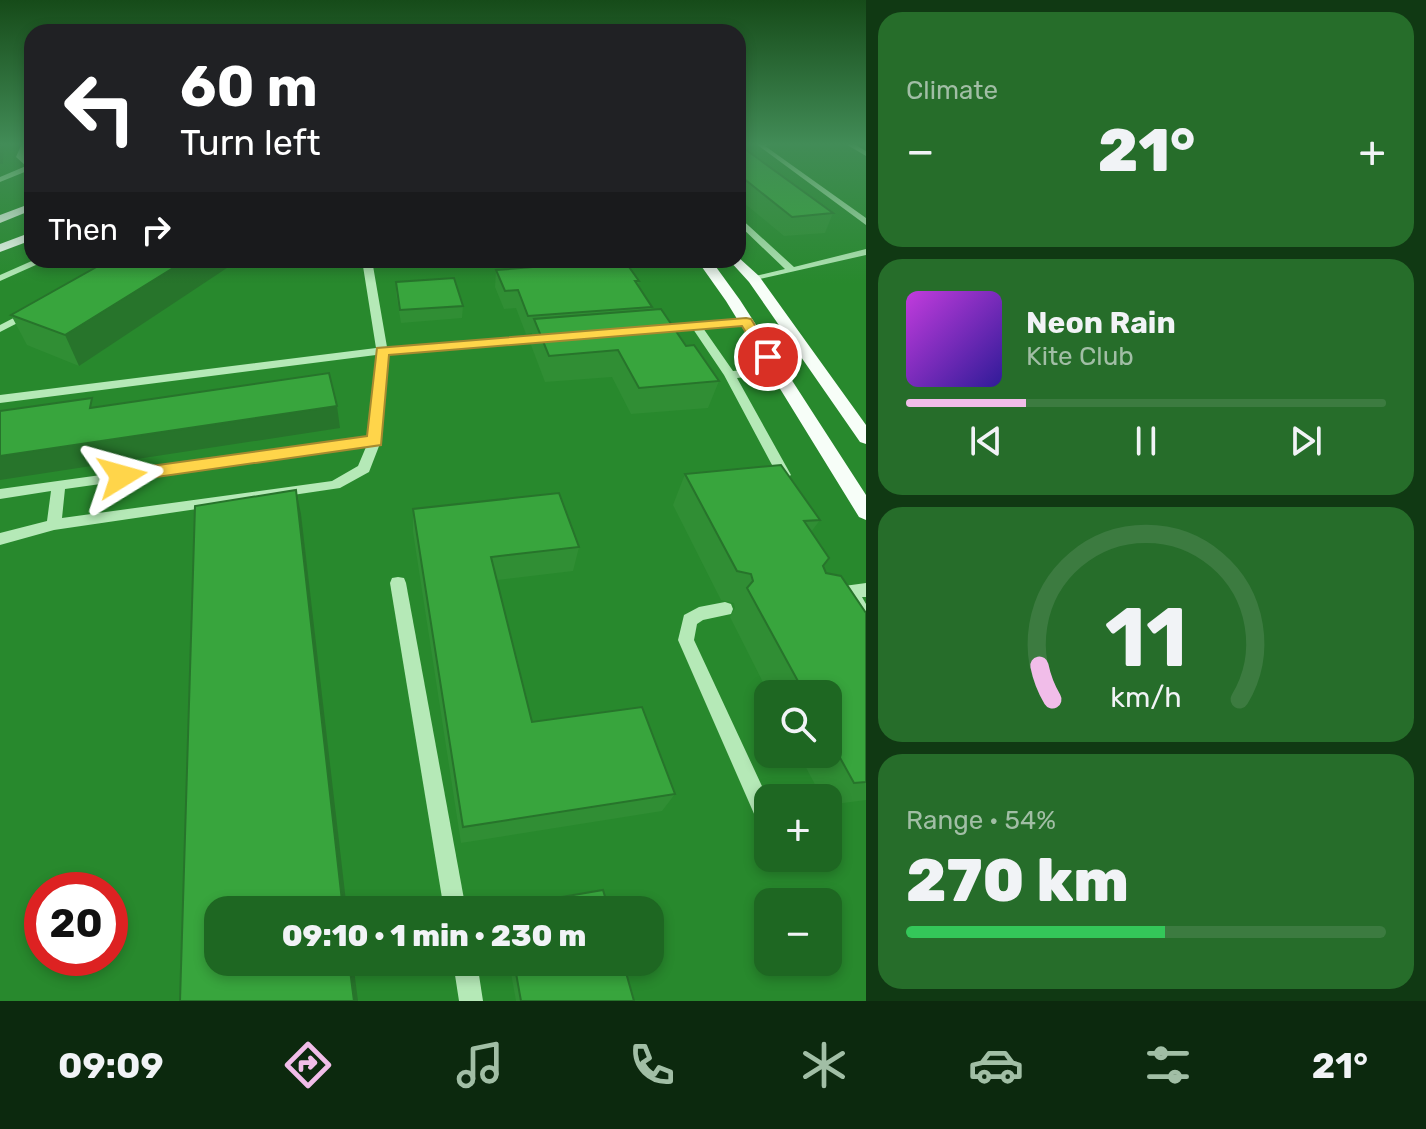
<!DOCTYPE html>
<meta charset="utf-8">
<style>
:root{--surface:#1e6722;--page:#266d2a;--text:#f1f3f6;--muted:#a1bea5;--line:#3c7b40;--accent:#f1bde9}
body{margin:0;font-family:Rubik,sans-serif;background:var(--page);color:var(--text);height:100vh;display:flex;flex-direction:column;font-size:30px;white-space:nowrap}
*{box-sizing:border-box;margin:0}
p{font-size:26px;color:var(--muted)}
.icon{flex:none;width:44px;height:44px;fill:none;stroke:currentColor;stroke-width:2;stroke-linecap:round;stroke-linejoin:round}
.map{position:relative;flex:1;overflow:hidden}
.drawer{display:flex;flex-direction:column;gap:12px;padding:12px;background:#103913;width:560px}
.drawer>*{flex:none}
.guide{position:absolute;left:24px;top:24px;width:722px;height:244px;border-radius:24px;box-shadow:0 4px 12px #0003;background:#202124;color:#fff;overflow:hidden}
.controls{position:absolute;left:754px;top:680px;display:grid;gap:16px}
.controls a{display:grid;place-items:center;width:88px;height:88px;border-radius:16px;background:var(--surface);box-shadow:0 4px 12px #0003;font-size:40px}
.speed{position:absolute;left:24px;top:872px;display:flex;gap:16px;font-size:40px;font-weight:700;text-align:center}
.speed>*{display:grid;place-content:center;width:104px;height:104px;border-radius:50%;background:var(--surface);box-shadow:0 4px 12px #0003;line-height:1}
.speed .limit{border:12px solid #d22;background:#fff;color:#111}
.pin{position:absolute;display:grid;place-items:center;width:68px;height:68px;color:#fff;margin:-34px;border:4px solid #fff;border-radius:50%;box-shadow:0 2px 8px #0007}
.me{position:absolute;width:88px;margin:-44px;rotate:82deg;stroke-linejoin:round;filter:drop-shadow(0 0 6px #0008)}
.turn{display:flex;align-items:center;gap:28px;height:168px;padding:0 24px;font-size:36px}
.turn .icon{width:104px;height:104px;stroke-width:2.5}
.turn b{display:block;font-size:56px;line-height:68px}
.then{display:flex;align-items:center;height:76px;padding:0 24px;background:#0003;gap:16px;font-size:30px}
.big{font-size:60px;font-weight:800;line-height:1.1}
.drawer .card{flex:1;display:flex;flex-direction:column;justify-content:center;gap:12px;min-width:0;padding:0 28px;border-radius:24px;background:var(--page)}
.drawer .dial{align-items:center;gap:0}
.dial svg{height:208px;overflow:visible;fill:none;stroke:var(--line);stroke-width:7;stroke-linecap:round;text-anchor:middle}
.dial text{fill:var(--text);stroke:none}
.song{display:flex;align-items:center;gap:24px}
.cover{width:96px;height:96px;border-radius:12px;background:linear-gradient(135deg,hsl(290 70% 55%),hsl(250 70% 35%))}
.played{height:8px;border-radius:4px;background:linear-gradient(90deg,var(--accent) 25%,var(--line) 25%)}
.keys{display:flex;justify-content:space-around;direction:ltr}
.heat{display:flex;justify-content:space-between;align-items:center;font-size:44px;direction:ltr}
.charge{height:12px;border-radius:6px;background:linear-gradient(90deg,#34c759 54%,var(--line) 0)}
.trip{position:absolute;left:204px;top:896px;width:460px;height:80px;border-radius:24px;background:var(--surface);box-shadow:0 4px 12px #0003;font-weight:800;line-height:80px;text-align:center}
.tabs{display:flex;height:128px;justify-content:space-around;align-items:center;background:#0c290e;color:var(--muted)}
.tabs .icon{width:56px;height:56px}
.tabs .active{color:var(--accent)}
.tabs b{font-size:36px;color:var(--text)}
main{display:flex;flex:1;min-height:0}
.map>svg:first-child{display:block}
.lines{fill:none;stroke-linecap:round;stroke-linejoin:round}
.minor{fill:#b5e9b7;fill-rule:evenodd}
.major{fill:#f7fef8;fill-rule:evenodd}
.wall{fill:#308e34}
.shaded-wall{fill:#27742b}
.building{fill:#38a53d;stroke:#27742b;stroke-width:2}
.route{fill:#ffd54a;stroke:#a68a30;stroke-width:2}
</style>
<main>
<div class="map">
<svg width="866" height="1001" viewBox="0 0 866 1001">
<rect width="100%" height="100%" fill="#28892d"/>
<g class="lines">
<g class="minor">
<polygon points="22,143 28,143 24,156 32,163 32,169 0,182 0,177 26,166 16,157"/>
<polygon points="755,143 777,143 765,146 866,218 866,225"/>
<polygon points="844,143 852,143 866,151 866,156"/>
<polygon points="738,216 794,267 866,249 866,255 751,281 751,277 785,269 738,224"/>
<polygon points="34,260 47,260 0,281 0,275"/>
<path d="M 362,260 L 372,260 L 387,347 L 548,335 L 553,338 L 548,341 L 387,354 L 381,441 L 369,472 L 340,488 L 54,530 L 0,545 L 0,533 L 47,521 L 51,491 L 0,499 L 0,489 L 369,438 L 376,355 L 0,403 L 0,395 L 376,348 ZM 366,447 L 358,466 L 332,481 L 62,518 L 65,489 Z"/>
<polygon points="31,309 35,310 35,314 0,332 0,325"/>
<polygon points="746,319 751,322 750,324 703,328 733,371 777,367 783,370 777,373 737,378 791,475 784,480 779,478 724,375 693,329 656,332 651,329 656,326"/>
<polygon points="398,577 404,578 406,583 466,910 444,910 390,583 392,578"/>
<polygon points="866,583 866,597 862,597 866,604 866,626 860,624 842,591 844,586"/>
<polygon points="725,602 731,604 733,609 731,614 703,620 697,624 694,640 768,799 768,817 762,819 755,816 678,640 684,615 699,607"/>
<polygon points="453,962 477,962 483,1001 459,1001"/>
</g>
<g class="major">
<polygon points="32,203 32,210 0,223 0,215"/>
<polygon points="32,232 32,240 0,252 0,244"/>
<polygon points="738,257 759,276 866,425 866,444 860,442 749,282 729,260 738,260"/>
<polygon points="697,260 711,260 740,300 866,495 866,520 859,517 726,301"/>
</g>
</g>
<g class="wall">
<polygon points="738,144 833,213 825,233 784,236 738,198"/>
<polygon points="109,260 79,366 27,345 11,315"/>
<polygon points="569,260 624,260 639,281 638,286 652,307 651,310 719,381 708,408 631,414 612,377 545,382 531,345 532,333 526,334 516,308 504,309 495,287 496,270 571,264"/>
<polygon points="396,282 463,306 462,318 401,323 396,294"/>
<polygon points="685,474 820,520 811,532 826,573 866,613 866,800 828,805 828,798 822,798 799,754 828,754 828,694 769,694 730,617 735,608 734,603 721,600 673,505"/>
<polygon points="413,509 579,547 573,571 497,580 532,722 675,794 662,811 461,843 413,532"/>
<polygon points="509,962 623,962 634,1001 516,1001"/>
</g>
<g class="shaded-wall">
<polygon points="0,143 4,143 3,164 0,164"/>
<polygon points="186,260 239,260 79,366 65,335"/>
<polygon points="337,406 340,428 0,480 0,456"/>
<polygon points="296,490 301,514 347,910 343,910"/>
<polygon points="349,962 353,962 358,1001 354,1001"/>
</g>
<g class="building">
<polygon points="738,144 833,213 792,217 738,174"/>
<polygon points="109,260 186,260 65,335 11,315"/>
<polygon points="582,260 624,260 639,281 635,281 652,307 528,316 518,290 505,291 496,270 584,263"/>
<polygon points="454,278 463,306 400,310 396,282"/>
<polygon points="661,309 686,346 694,345 719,381 639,388 618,350 549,356 534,319"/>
<polygon points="329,373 337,406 0,456 0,411 92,398 90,408"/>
<polygon points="781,465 820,520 804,521 829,558 823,566 826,573 841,576 866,613 866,782 854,783 828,736 828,694 805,694 747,588 753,581 751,574 737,571 685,474"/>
<polygon points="296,490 343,910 218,910 218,962 349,962 354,1001 180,1001 195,506"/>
<polygon points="559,493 579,547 491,557 532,722 642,707 675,794 463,827 413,509"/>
<polygon points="603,890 609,910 504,910 504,907"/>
<polygon points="514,962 623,962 634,1001 521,1001"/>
</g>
<linearGradient id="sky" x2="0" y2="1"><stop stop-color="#164b19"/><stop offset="0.51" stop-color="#428c57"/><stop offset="1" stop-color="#428c57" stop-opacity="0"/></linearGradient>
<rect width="866" height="283" fill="url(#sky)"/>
<polygon class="route" points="746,318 751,319 775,357 773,360 763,360 742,326 389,355 381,445 122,482 113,476 122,470 367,436 377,348"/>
</svg>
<div class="controls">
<a><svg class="icon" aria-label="search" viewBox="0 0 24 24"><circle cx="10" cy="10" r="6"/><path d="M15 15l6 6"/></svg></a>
<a>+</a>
<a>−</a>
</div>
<div class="speed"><div class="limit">20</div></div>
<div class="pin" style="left:768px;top:357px;background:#d93025"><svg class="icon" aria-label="arrive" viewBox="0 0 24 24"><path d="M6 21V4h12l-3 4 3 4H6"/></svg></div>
<svg class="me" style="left:122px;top:476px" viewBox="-20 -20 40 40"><path d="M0-17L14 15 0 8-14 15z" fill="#ffd54a" stroke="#fff" stroke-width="4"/></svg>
<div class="trip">09:10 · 1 min · 230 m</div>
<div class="guide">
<div class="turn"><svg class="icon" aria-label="left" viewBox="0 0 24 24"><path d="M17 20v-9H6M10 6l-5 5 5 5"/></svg><div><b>60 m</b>Turn left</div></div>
<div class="then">Then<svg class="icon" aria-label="right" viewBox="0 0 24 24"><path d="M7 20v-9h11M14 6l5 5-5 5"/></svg></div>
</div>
</div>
<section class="drawer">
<div class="card"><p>Climate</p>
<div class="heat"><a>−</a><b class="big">21°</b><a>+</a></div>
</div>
<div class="card">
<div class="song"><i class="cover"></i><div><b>Neon Rain</b><p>Kite Club</p></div></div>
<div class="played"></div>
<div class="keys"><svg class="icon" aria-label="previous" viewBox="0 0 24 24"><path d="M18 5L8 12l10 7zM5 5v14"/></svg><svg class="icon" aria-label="pause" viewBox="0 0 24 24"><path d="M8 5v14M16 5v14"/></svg><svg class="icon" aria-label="next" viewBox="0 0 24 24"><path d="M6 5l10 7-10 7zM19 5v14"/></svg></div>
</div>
<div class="card dial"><svg viewBox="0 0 100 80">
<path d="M14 69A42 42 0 1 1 86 69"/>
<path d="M14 69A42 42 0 0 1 9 56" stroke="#f1bde9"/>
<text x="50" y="56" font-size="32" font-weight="700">11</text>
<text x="50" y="72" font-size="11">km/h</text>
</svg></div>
<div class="card"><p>Range · 54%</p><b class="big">270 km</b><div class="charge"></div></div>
</section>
</main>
<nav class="tabs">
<b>09:09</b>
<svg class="icon active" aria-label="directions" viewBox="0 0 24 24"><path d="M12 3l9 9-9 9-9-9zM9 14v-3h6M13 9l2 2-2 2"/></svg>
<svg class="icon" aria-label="music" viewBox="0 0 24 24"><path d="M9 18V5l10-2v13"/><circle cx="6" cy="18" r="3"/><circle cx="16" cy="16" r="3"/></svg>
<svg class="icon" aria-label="phone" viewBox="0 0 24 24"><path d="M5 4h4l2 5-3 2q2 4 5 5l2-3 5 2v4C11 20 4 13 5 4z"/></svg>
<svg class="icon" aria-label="climate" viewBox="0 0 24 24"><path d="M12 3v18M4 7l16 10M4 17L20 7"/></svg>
<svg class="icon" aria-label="car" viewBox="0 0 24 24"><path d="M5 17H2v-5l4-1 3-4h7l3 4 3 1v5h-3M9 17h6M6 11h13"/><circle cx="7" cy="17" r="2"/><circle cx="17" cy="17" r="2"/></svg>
<svg class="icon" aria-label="filters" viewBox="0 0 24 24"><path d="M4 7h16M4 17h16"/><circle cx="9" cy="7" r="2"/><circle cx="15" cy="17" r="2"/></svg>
<b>21°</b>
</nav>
